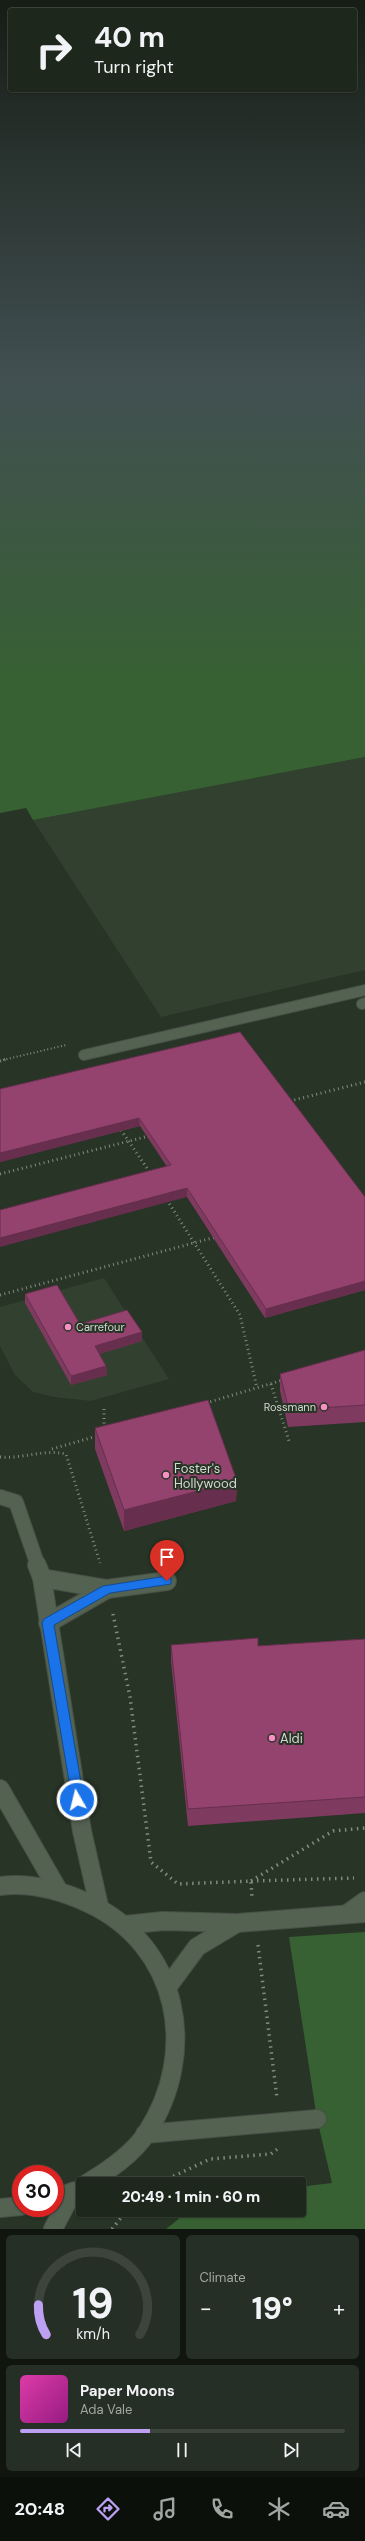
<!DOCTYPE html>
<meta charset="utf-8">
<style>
:root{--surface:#1e271c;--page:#262f25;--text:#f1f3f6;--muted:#a1a5a3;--line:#3c443b;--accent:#bca0f2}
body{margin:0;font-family:"DM Sans",sans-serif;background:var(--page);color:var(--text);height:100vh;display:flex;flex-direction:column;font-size:15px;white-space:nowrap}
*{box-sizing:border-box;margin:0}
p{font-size:13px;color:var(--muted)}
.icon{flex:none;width:22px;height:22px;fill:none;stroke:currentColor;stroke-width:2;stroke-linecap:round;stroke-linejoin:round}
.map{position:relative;height:2229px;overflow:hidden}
.side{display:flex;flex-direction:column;gap:6px;padding:6px;background:#10150f;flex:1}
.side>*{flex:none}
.top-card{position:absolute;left:8px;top:8px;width:349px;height:84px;border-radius:4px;box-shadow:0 1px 3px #0004,0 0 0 1px var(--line);background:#1e271c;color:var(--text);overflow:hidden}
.speed{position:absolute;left:12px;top:2165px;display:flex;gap:8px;font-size:20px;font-weight:700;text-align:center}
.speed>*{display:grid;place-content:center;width:52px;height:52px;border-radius:50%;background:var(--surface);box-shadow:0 1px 3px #0004,0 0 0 1px var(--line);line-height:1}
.speed .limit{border:6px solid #d22;background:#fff;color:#111}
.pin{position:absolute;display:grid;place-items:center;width:34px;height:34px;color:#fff;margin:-41px -17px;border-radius:50% 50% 50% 0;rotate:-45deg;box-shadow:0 0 4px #0007}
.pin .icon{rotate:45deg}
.me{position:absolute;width:44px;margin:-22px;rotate:352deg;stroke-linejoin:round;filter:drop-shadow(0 0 3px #0008)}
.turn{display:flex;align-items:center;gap:14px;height:84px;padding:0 20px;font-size:18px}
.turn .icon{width:52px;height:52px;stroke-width:2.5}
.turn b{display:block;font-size:28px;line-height:34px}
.big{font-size:30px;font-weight:800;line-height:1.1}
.side .widget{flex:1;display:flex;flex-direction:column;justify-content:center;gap:6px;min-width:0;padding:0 14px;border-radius:6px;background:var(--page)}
.side .dial{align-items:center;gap:0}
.dial svg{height:104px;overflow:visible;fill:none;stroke:var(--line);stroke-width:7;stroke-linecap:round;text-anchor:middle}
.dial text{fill:var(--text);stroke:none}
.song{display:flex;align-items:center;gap:12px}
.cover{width:48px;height:48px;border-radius:6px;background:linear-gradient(135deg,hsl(320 70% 55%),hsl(310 70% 35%))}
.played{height:4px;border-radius:2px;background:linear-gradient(90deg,var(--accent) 40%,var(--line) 40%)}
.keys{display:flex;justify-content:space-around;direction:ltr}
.heat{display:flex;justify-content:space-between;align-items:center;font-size:22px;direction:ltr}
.side .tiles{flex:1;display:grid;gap:6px;grid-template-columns:1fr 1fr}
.widget:last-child{grid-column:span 2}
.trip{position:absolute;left:76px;top:2177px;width:230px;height:40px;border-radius:4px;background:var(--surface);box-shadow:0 1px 3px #0004,0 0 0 1px var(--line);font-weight:800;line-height:40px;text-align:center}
.menu{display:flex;height:64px;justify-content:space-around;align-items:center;background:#0c100b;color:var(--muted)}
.menu .icon{width:28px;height:28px}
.menu .on{color:var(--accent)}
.menu b{font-size:18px;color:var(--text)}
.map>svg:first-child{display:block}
.built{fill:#31402f}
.green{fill:#376132}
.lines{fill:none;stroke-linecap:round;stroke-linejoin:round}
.lane-far1-casing{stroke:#465045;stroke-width:12}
.lane-casing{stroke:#465045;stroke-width:20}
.street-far1-casing{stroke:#465045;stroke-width:16}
.street-casing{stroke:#465045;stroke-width:20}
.secondary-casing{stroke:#465045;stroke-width:20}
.path-far2{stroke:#818b7f;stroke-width:2;stroke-dasharray:1 2.5;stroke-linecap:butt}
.path-far1{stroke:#818b7f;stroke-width:3;stroke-dasharray:1 3.5;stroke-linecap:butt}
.path{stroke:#818b7f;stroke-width:3.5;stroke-dasharray:1.5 4.5;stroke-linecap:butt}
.lane-far1{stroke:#546252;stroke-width:10}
.lane{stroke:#546252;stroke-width:18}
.street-far1{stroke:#546252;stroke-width:14}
.street{stroke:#546252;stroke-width:18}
.secondary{stroke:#546252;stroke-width:18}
.wall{fill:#7e3a5f}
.shaded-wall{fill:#672f4d}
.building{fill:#93436e;stroke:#672f4d}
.route{fill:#1a73e8;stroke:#114b97}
.poi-dot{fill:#fa8fc6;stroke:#283426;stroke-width:1.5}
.labels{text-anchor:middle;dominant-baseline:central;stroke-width:4;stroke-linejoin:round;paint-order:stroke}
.poi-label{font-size:11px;fill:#d2dad1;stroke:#283426;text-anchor:start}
.near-poi-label{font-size:13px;fill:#d2dad1;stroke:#283426;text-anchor:start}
</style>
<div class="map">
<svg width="365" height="2229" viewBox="0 0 365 2229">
<rect width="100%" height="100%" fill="#283426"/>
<g class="built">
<polygon points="365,757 365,970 161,1017 33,820"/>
<polygon points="104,1278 169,1379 91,1401 54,1397 33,1392 15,1375 0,1346 0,1307"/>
</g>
<g class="green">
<polygon points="0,381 365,381 365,757 33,820 26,808 0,813"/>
<polygon points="365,1932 365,2229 166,2229 190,2210 299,2210 299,2187 332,2183 317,2119 289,1937"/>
</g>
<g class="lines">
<g class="lane-far1-casing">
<g id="lane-far1">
<polyline points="362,1004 365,1003"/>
<polyline points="84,1055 365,990"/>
</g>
</g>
<g class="lane-casing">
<g id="lane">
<polyline points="42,1578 107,1589 167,1581"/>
<polyline points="48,1623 107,1589"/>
</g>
</g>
<g class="street-far1-casing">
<polyline id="street-far1" points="0,1497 16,1502 38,1566"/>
</g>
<g class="street-casing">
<g id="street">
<polyline points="37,1565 42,1578 82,1831 99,1906"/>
<polyline points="347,1914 365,1901"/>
<polyline points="125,1925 163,1921 237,1923 365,1913"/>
<polyline points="169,1985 197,1947 237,1923"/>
<polyline points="145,2134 317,2119"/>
</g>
</g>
<g class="secondary-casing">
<g id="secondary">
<polyline points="0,1789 58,1890"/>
<path d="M 0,1886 C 31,1882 60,1890 88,1903 C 179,1945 200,2052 146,2134 C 132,2155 108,2171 86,2184"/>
<polyline points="55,2198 75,2191"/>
<polyline points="0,2208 21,2206"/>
<polyline points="53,2229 72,2193"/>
</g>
</g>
<polyline class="path-far2" points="3,1060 66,1045"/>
<g class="path-far1">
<polyline points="0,1061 7,1059"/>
<polyline points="290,1101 365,1082"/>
<polyline points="121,1130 151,1174"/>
<polyline points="0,1174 149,1136"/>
<polyline points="167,1200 240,1315 257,1388"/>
<polyline points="0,1295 216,1237"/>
<polyline points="271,1384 289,1441"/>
<polyline points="206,1403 283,1380"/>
<polyline points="104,1409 104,1428"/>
<polyline points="52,1449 97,1436"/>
<path d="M 0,1457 C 23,1459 43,1449 66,1454 L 100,1563"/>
</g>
<g class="path">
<polyline points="113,1614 130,1697 151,1862 178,1884 251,1881 252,1898"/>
<polyline points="251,1881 333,1831 365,1828"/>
<polyline points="251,1881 354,1878"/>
<polyline points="258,1945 277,2098"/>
<polyline points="157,2184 210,2159 271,2154 280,2147"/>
<polyline points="112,2229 127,2210"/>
</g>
<use href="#lane-far1" class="lane-far1"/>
<use href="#lane" class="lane"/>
<use href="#street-far1" class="street-far1"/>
<use href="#street" class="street"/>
<use href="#secondary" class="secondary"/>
</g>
<g class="wall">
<polygon points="240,1032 365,1197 365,1290 265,1318 187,1197 140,1126 0,1162 0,1089"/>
<polygon points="25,1294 80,1324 142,1341 99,1354 106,1366 107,1375 71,1385 25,1303"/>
<polygon points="365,1350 365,1422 288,1427 280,1391 280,1374"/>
<polygon points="95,1428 237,1481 236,1501 124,1531 95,1449"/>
<polygon points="365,1639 365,1813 188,1826 171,1661 171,1645 258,1646"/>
</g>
<g class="shaded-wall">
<polygon points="139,1118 140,1126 0,1162 0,1153"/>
<polygon points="187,1188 187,1197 0,1247 0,1238"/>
<polygon points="365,1281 365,1290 265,1318 266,1309"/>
<polygon points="142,1332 142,1341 95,1355 95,1346"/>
<polygon points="106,1366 107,1375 71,1385 71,1376"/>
<polygon points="237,1481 236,1501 124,1531 124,1510"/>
</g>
<g class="building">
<polygon points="240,1032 365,1197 365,1281 266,1309 187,1188 0,1238 0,1210 171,1165 139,1118 0,1153 0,1089"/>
<polygon points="57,1285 80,1324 127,1310 142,1332 95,1346 106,1366 71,1376 25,1294"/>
<polygon points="365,1350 365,1405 289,1410 280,1374"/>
<polygon points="208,1400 237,1481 124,1510 95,1428"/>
<polygon points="258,1638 258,1646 365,1639 365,1797 188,1809 171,1645"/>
</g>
<linearGradient id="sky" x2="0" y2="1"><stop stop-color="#161d15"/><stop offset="0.55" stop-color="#425052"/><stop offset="1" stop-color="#425052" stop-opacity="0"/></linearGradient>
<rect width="365" height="693" fill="url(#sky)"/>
<polygon class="route" points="167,1576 171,1578 171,1584 110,1593 54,1625 84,1800 77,1805 73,1804 42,1623 44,1619 103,1586"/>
<g class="poi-dot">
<circle cx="68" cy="1327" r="4"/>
<circle cx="324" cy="1407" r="4"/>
<circle cx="166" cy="1475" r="4"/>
<circle cx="272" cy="1738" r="4"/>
</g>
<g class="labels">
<g class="poi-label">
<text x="76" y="1327">Carrefour</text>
<text x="316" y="1407" text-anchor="end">Rossmann</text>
</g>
<g class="near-poi-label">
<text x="174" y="1468">Foster's<tspan x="174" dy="15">Hollywood</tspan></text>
<text x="280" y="1738">Aldi</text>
</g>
</g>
</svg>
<div class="speed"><div class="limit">30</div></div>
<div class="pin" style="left:167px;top:1581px;background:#d93025"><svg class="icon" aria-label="arrive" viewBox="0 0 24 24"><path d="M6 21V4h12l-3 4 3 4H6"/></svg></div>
<svg class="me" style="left:77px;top:1800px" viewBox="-20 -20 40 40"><circle r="17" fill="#1a73e8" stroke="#fff" stroke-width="3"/><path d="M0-11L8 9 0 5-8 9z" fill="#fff"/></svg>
<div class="trip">20:49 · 1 min · 60 m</div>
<div class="top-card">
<div class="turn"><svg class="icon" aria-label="right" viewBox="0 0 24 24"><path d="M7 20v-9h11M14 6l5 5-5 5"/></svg><div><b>40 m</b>Turn right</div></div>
</div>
</div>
<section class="side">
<div class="tiles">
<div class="widget dial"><svg viewBox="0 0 100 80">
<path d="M14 69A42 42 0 1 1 86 69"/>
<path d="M14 69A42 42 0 0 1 8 46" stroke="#bca0f2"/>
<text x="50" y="56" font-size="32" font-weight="700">19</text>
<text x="50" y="72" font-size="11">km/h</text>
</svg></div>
<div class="widget"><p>Climate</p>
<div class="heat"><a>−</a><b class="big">19°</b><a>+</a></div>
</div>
<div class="widget">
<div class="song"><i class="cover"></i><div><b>Paper Moons</b><p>Ada Vale</p></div></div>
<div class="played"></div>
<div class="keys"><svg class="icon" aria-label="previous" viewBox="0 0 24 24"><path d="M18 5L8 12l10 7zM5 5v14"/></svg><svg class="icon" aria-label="pause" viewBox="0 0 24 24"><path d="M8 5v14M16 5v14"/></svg><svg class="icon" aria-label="next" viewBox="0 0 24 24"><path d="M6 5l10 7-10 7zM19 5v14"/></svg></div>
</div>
</div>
</section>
<nav class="menu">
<b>20:48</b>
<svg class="icon on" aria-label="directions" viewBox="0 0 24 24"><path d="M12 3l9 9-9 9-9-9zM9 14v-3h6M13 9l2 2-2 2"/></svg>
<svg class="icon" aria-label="music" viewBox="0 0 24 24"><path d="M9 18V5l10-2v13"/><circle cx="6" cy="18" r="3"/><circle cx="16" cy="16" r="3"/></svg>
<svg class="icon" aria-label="phone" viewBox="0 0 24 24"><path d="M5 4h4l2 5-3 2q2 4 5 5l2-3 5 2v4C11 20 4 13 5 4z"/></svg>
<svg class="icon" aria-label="climate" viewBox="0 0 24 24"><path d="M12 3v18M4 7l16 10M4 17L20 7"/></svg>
<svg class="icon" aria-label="car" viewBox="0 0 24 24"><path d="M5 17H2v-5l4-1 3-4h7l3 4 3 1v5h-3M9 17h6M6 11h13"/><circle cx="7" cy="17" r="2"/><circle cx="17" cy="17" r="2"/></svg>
</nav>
